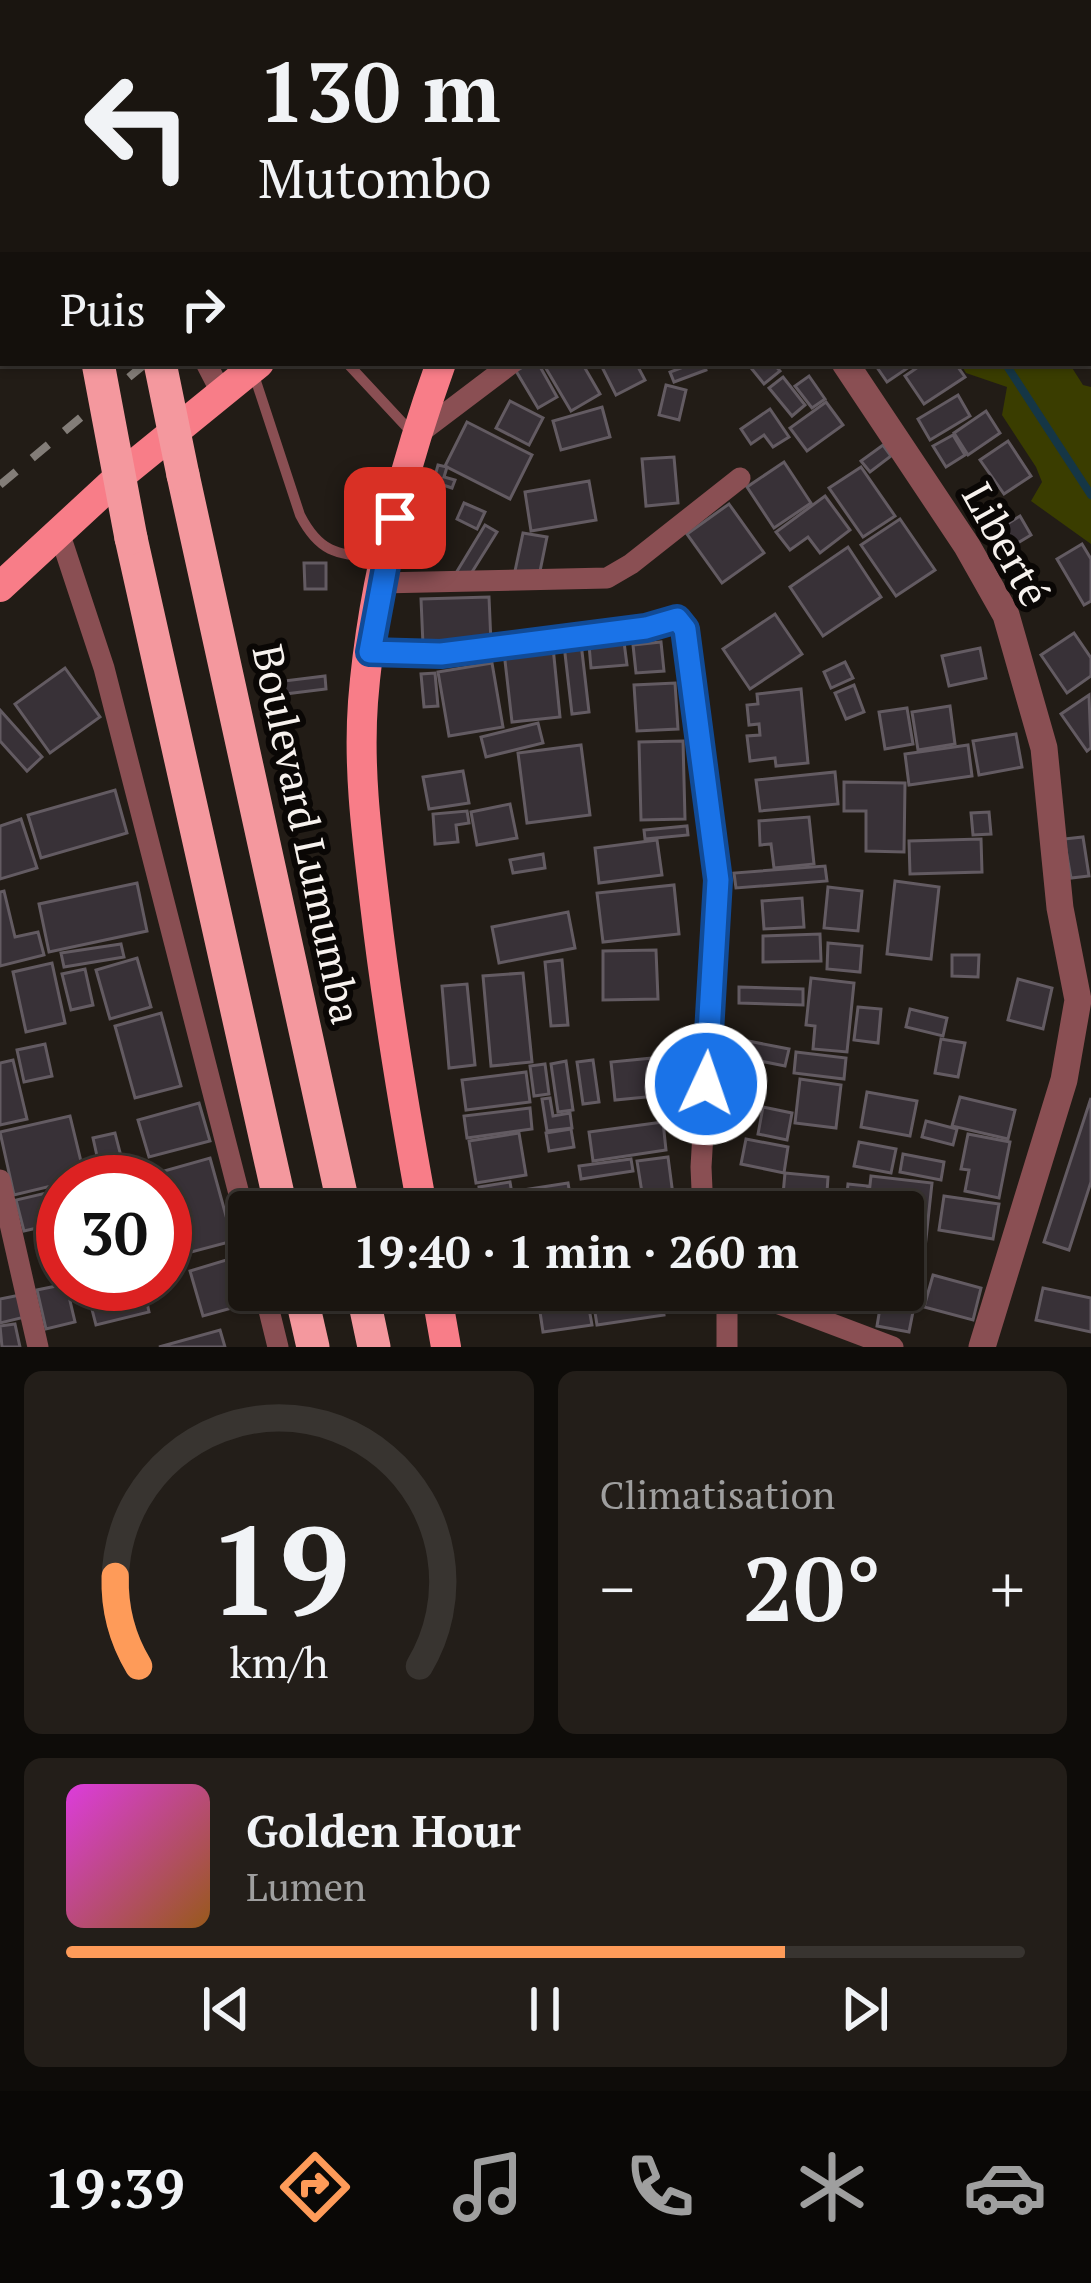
<!DOCTYPE html>
<html lang="fr">
<meta charset="utf-8">
<style>
:root{--surface:#1a1510;--page:#231e19;--text:#f1f3f6;--muted:#9f9f9f;--line:#383430;--accent:#fe9b59}
body{margin:0;font-family:"PT Serif",serif;background:var(--page);color:var(--text);height:100vh;display:flex;flex-direction:column;font-size:45px;white-space:nowrap}
*{box-sizing:border-box;margin:0}
p{font-size:39px;color:var(--muted)}
.icon{flex:none;width:66px;height:66px;fill:none;stroke:currentColor;stroke-width:2;stroke-linecap:round;stroke-linejoin:round}
.map{position:relative;height:1347px;overflow:hidden}
.panel{display:flex;flex-direction:column;gap:24px;padding:24px;background:#0e0c09;flex:1}
.panel>*{flex:none}
.hud{position:absolute;left:0px;top:0px;width:1092px;height:366px;box-shadow:0 3px 9px #0004,0 0 0 3px var(--line);background:#1a1510;color:var(--text);overflow:hidden}
.speed{position:absolute;left:36px;top:1155px;display:flex;gap:24px;font-size:60px;font-weight:700;text-align:center}
.speed>*{display:grid;place-content:center;width:156px;height:156px;border-radius:50%;background:var(--surface);box-shadow:0 3px 9px #0004,0 0 0 3px var(--line);line-height:1}
.speed .limit{border:18px solid #d22;background:#fff;color:#111}
.pin{position:absolute;display:grid;place-items:center;width:102px;height:102px;color:#fff;margin:-51px;border-radius:24px;box-shadow:0 6px 18px #0006}
.me{position:absolute;width:132px;margin:-66px;rotate:3deg;stroke-linejoin:round;filter:drop-shadow(0 0 9px #0008)}
.turn{display:flex;align-items:center;gap:42px;height:252px;padding:0 60px;font-size:54px}
.turn .icon{width:156px;height:156px;stroke-width:2.5}
.turn b{display:block;font-size:84px;line-height:102px}
.then{display:flex;align-items:center;height:114px;padding:0 60px;background:#0003;gap:24px;font-size:45px}
.big{font-size:90px;font-weight:800;line-height:1.1}
.panel .card{flex:1;display:flex;flex-direction:column;justify-content:center;gap:18px;min-width:0;padding:0 42px;border-radius:18px;background:var(--page)}
.panel .dial{align-items:center;gap:0}
.dial svg{height:312px;overflow:visible;fill:none;stroke:var(--line);stroke-width:7;stroke-linecap:round;text-anchor:middle}
.dial text{fill:var(--text);stroke:none}
.song{display:flex;align-items:center;gap:36px}
.cover{width:144px;height:144px;border-radius:18px;background:linear-gradient(135deg,hsl(300 70% 55%),hsl(30 70% 35%))}
.played{height:12px;border-radius:6px;background:linear-gradient(90deg,var(--accent) 75%,var(--line) 75%)}
.keys{display:flex;justify-content:space-around;direction:ltr}
.heat{display:flex;justify-content:space-between;align-items:center;font-size:66px;direction:ltr}
.panel .tiles{flex:1;display:grid;gap:24px;grid-template-columns:1fr 1fr}
.card:last-child{grid-column:span 2}
.trip{position:absolute;left:228px;top:1191px;width:696px;height:120px;border-radius:12px;background:var(--surface);box-shadow:0 3px 9px #0004,0 0 0 3px var(--line);font-weight:800;line-height:120px;text-align:center}
.menu{display:flex;height:192px;justify-content:space-around;align-items:center;background:#0a0806;color:var(--muted)}
.menu .icon{width:84px;height:84px}
.menu .active{color:var(--accent)}
.menu b{font-size:54px;color:var(--text)}
.map>svg:first-child{display:block}
.green{fill:#3a3d00}
.lines{fill:none;stroke-linecap:round;stroke-linejoin:round}
.stream{stroke:#153645;stroke-width:8}
.building{fill:#383137;stroke:#635b62;stroke-width:3}
.service{stroke:#8a4f53;stroke-width:10}
.minor{stroke:#8a4f53;stroke-width:21}
.tertiary{stroke:#8a4f53;stroke-width:27}
.primary{stroke:#f87d88;stroke-width:30}
.trunk{stroke:#f4989e;stroke-width:33}
.rail{stroke:#837d78;stroke-width:8;stroke-dasharray:21 21;stroke-linecap:butt}
.trunk-bridge{stroke:#f4989e;stroke-width:33}
.route-casing{stroke:#114b97;stroke-width:30}
.route{stroke:#1a73e8;stroke-width:21}
.labels{text-anchor:middle;dominant-baseline:central;stroke-width:12;stroke-linejoin:round;paint-order:stroke}
.street-label{font-size:42px;fill:#f7f2ee;stroke:#0a0705}
</style>
<div class="map">
<svg width="1091" height="1347" viewBox="0 0 1091 1347">
<rect width="100%" height="100%" fill="#221c16"/>
<polygon class="green" points="960,363 1069,363 1083,385 1091,387 1091,544 1031,501 1042,482 1036,467 1002,415 1007,387 966,373"/>
<g class="lines">
<g class="stream">
<polyline points="767,0 769,3"/>
<polyline points="1005,363 1091,495"/>
</g>
</g>
<g class="building">
<polygon points="530,363 538,363 557,397 538,408 516,371"/>
<polygon points="548,363 582,363 600,394 571,411 544,365"/>
<polygon points="600,363 636,363 645,380 616,395"/>
<polygon points="694,363 704,363 706,370 674,382 670,372"/>
<polygon points="747,363 773,363 780,371 764,384"/>
<polygon points="874,363 915,363 887,382"/>
<polygon points="924,363 955,363 965,377 924,404 905,376"/>
<polygon points="809,376 825,399 812,408 795,386"/>
<polygon points="783,377 805,405 792,416 769,388"/>
<polygon points="666,385 686,390 679,420 659,415"/>
<polygon points="958,395 970,416 930,440 918,419"/>
<polygon points="510,401 543,418 529,445 496,428"/>
<polygon points="826,402 843,425 807,451 790,428"/>
<polygon points="602,407 610,437 561,450 553,421"/>
<polygon points="770,409 789,437 773,447 764,435 751,444 741,429"/>
<polygon points="986,411 1000,433 968,455 954,433"/>
<polygon points="467,422 532,455 510,499 445,466"/>
<polygon points="953,435 965,455 946,467 933,446"/>
<polygon points="1008,441 1031,476 1004,494 980,460"/>
<polygon points="883,445 891,456 870,472 861,461"/>
<polygon points="674,457 678,503 646,506 642,459"/>
<polygon points="784,462 811,503 774,528 747,487"/>
<polygon points="438,465 447,467 444,477 455,480 452,488 443,485 439,497 430,494"/>
<polygon points="861,467 895,516 863,537 829,488"/>
<polygon points="589,481 596,520 531,531 525,492"/>
<polygon points="825,496 850,530 820,553 808,537 790,550 776,532"/>
<polygon points="464,503 485,512 477,529 457,519"/>
<polygon points="729,504 764,553 722,583 687,534"/>
<polygon points="1020,516 1031,535 999,554 988,536"/>
<polygon points="900,519 935,570 896,596 861,545"/>
<polygon points="485,525 497,532 467,580 456,573"/>
<polygon points="523,533 547,537 539,576 515,571"/>
<polygon points="423,535 439,540 430,565 415,560"/>
<polygon points="1082,544 1091,559 1091,601 1084,605 1057,559"/>
<polygon points="848,547 881,597 823,636 790,587"/>
<polygon points="304,563 326,563 326,589 305,589"/>
<polygon points="489,597 491,643 423,645 421,599"/>
<polygon points="775,614 802,654 750,689 723,649"/>
<polygon points="1074,633 1091,658 1091,676 1067,693 1041,655"/>
<polygon points="624,642 627,665 591,668 589,645"/>
<polygon points="661,642 664,671 636,673 633,645"/>
<polygon points="581,643 589,712 572,714 564,645"/>
<polygon points="553,647 560,717 512,722 504,652"/>
<polygon points="980,648 986,678 949,686 942,656"/>
<polygon points="845,662 853,678 831,688 824,672"/>
<polygon points="492,663 503,727 449,736 438,672"/>
<polygon points="65,668 100,717 50,753 15,704"/>
<polygon points="435,673 438,706 424,707 421,674"/>
<polygon points="325,676 326,689 285,694 284,681"/>
<polygon points="675,683 678,729 637,731 634,685"/>
<polygon points="854,685 864,712 846,719 835,693"/>
<polygon points="801,689 808,763 776,766 775,758 750,761 747,736 760,735 759,724 749,725 747,705 758,704 757,694"/>
<polygon points="1089,695 1091,748 1087,751 1061,714"/>
<polygon points="950,706 955,744 918,750 912,712"/>
<polygon points="907,708 913,744 885,749 879,712"/>
<polygon points="0,710 42,757 27,771 0,741"/>
<polygon points="538,723 543,743 486,757 481,737"/>
<polygon points="1016,734 1022,767 979,775 973,741"/>
<polygon points="683,741 685,819 641,820 639,742"/>
<polygon points="581,745 590,815 527,823 518,753"/>
<polygon points="968,745 972,776 909,785 905,754"/>
<polygon points="463,771 469,803 429,809 423,777"/>
<polygon points="835,772 838,804 760,811 756,780"/>
<polygon points="844,782 905,783 904,852 866,851 866,811 844,811"/>
<polygon points="115,790 127,833 41,858 28,815"/>
<polygon points="510,804 517,838 477,845 471,812"/>
<polygon points="467,811 469,823 456,825 458,842 435,844 433,814"/>
<polygon points="989,812 991,834 973,835 971,813"/>
<polygon points="809,817 814,864 774,868 771,844 760,845 759,821"/>
<polygon points="21,819 37,868 0,879 0,826"/>
<polygon points="687,826 688,835 645,839 644,830"/>
<polygon points="1083,837 1089,876 1071,878 1064,839"/>
<polygon points="981,839 982,872 910,874 909,841"/>
<polygon points="657,840 662,875 599,883 595,848"/>
<polygon points="543,854 545,868 513,873 510,860"/>
<polygon points="825,866 827,881 736,888 734,873"/>
<polygon points="895,881 939,887 931,959 887,954"/>
<polygon points="137,883 147,931 49,952 39,904"/>
<polygon points="674,885 679,934 603,942 597,893"/>
<polygon points="828,887 862,891 858,931 824,928"/>
<polygon points="4,891 15,937 38,932 44,955 0,966 0,892"/>
<polygon points="802,898 804,927 764,929 762,901"/>
<polygon points="568,912 575,948 499,963 492,927"/>
<polygon points="820,934 821,961 763,962 763,936"/>
<polygon points="828,943 862,946 860,972 827,969"/>
<polygon points="121,944 124,957 64,967 61,953"/>
<polygon points="656,950 658,999 603,1000 603,951"/>
<polygon points="952,955 979,955 978,977 952,976"/>
<polygon points="137,958 151,1007 110,1019 96,970"/>
<polygon points="562,960 568,1025 551,1026 545,962"/>
<polygon points="52,963 65,1023 26,1032 13,972"/>
<polygon points="85,969 93,1005 71,1010 62,974"/>
<polygon points="523,973 532,1062 491,1066 483,976"/>
<polygon points="811,978 854,983 847,1052 813,1049 815,1026 806,1025"/>
<polygon points="1018,979 1052,988 1043,1029 1008,1020"/>
<polygon points="467,984 475,1065 449,1068 442,986"/>
<polygon points="739,987 803,989 803,1005 739,1003"/>
<polygon points="858,1007 881,1009 878,1043 854,1040"/>
<polygon points="910,1009 947,1018 943,1036 906,1027"/>
<polygon points="161,1013 181,1086 135,1098 115,1026"/>
<polygon points="738,1039 789,1049 785,1066 735,1056"/>
<polygon points="941,1039 965,1043 958,1077 935,1073"/>
<polygon points="45,1044 52,1076 24,1082 17,1050"/>
<polygon points="796,1052 846,1058 844,1079 794,1073"/>
<polygon points="653,1058 657,1096 615,1100 611,1062"/>
<polygon points="13,1060 27,1119 0,1125 0,1063"/>
<polygon points="593,1060 599,1102 583,1104 577,1062"/>
<polygon points="566,1061 573,1110 558,1112 551,1064"/>
<polygon points="545,1064 549,1094 534,1096 530,1066"/>
<polygon points="526,1072 530,1102 466,1110 462,1080"/>
<polygon points="800,1079 841,1085 836,1128 795,1123"/>
<polygon points="739,1085 760,1090 757,1107 735,1103"/>
<polygon points="867,1092 917,1101 910,1136 861,1127"/>
<polygon points="960,1097 1015,1110 1008,1139 952,1126"/>
<polygon points="550,1098 553,1116 570,1113 572,1128 547,1131 542,1099"/>
<polygon points="1091,1098 1091,1182 1069,1250 1044,1242"/>
<polygon points="199,1103 210,1141 149,1157 138,1120"/>
<polygon points="763,1107 792,1113 787,1140 758,1134"/>
<polygon points="530,1108 532,1129 467,1138 464,1116"/>
<polygon points="70,1116 85,1178 14,1195 0,1132"/>
<polygon points="926,1121 957,1129 953,1145 922,1137"/>
<polygon points="663,1122 666,1150 593,1161 589,1132"/>
<polygon points="571,1129 574,1147 549,1151 546,1133"/>
<polygon points="115,1133 124,1168 101,1174 93,1138"/>
<polygon points="519,1133 526,1175 476,1183 469,1141"/>
<polygon points="968,1134 1010,1142 999,1198 965,1191 969,1170 961,1169"/>
<polygon points="746,1139 788,1147 784,1173 741,1164"/>
<polygon points="859,1142 896,1149 891,1173 854,1166"/>
<polygon points="903,1154 944,1162 941,1180 900,1172"/>
<polygon points="668,1157 673,1195 643,1199 637,1161"/>
<polygon points="210,1158 233,1241 180,1255 165,1200 165,1182 160,1182 157,1173"/>
<polygon points="631,1159 633,1171 581,1179 579,1166"/>
<polygon points="785,1173 828,1177 826,1208 782,1205"/>
<polygon points="871,1176 932,1183 925,1248 903,1245 903,1212 867,1212"/>
<polygon points="510,1182 515,1212 483,1212 479,1187"/>
<polygon points="568,1183 573,1212 527,1212 523,1190"/>
<polygon points="848,1184 868,1186 865,1212 845,1212"/>
<polygon points="59,1190 63,1222 24,1231 16,1200"/>
<polygon points="944,1196 999,1204 993,1239 939,1230"/>
<polygon points="236,1257 250,1303 203,1316 190,1271"/>
<polygon points="903,1273 920,1276 909,1332 877,1326 883,1290 903,1290"/>
<polygon points="933,1275 981,1288 973,1320 924,1307"/>
<polygon points="66,1284 75,1322 46,1329 37,1290"/>
<polygon points="95,1284 143,1284 149,1312 96,1325 86,1286"/>
<polygon points="1043,1288 1091,1298 1091,1332 1036,1320"/>
<polygon points="553,1290 661,1290 661,1292 588,1303 592,1325 543,1332 537,1292"/>
<polygon points="20,1295 25,1317 0,1323 0,1299"/>
<polygon points="661,1295 664,1315 597,1325 594,1306"/>
<polygon points="15,1324 20,1347 2,1347 0,1326"/>
<polygon points="220,1330 225,1347 159,1347"/>
</g>
<g class="lines">
<g class="service">
<polyline points="347,363 414,435"/>
<path d="M 253,372 L 300,515 C 321,556 340,554 382,558"/>
</g>
<g class="minor">
<polyline points="221,0 272,0"/>
<polyline points="568,3 572,0"/>
<polyline points="206,363 222,394"/>
<polyline points="417,435 512,363"/>
<polyline points="59,532 104,668 249,1233"/>
<polyline points="380,583 607,578 631,564 740,478"/>
<polyline points="370,652 441,654 646,628 677,619 685,629 718,880 701,1167 703,1212"/>
<polyline points="0,1180 38,1347"/>
<polyline points="264,1290 278,1347"/>
<polyline points="727,1290 727,1347"/>
<polyline points="742,1290 893,1347"/>
</g>
<polyline class="tertiary" points="845,363 967,546 1006,615 1044,748 1060,908 1078,1000 1064,1080 982,1347"/>
<g class="primary">
<polyline points="704,3 708,0"/>
<polyline points="0,587 120,476 259,363"/>
<path d="M 423,1212 C 404,1109 387,1007 375,904 C 367,837 358,770 363,702 C 372,587 402,472 441,363"/>
<polyline points="436,1290 446,1347"/>
</g>
<g class="trunk">
<polyline points="23,0 26,3"/>
<polyline points="58,0 58,3"/>
<polyline points="115,0 115,3"/>
<polyline points="183,475 345,1212"/>
<polyline points="131,538 282,1212"/>
<polyline points="300,1290 313,1347"/>
<polyline points="362,1290 374,1347"/>
</g>
<g class="rail">
<polyline points="576,3 580,0"/>
<polyline points="0,485 146,363"/>
</g>
<g class="trunk-bridge">
<polyline points="98,363 131,538"/>
<polyline points="160,363 183,475"/>
</g>
</g>
<g class="lines">
<g class="route-casing">
<polyline id="route" points="395,518 370,652 441,654 646,628 677,619 685,629 718,880 706,1084"/>
</g>
<use href="#route" class="route"/>
</g>
<g class="labels">
<g class="street-label">
<text transform="translate(1007 544) rotate(61)">Liberté</text>
<text transform="translate(308 834) rotate(78)">Boulevard Lumumba</text>
</g>
</g>
</svg>
<div class="speed"><div class="limit">30</div></div>
<div class="pin" style="left:395px;top:518px;background:#d93025"><svg class="icon" aria-label="arrive" viewBox="0 0 24 24"><path d="M6 21V4h12l-3 4 3 4H6"/></svg></div>
<svg class="me" style="left:706px;top:1084px" viewBox="-20 -20 40 40"><circle r="17" fill="#1a73e8" stroke="#fff" stroke-width="3"/><path d="M0-11L8 9 0 5-8 9z" fill="#fff"/></svg>
<div class="trip">19:40 · 1 min · 260 m</div>
<div class="hud">
<div class="turn"><svg class="icon" aria-label="left" viewBox="0 0 24 24"><path d="M17 20v-9H6M10 6l-5 5 5 5"/></svg><div><b>130 m</b>Mutombo</div></div>
<div class="then">Puis<svg class="icon" aria-label="right" viewBox="0 0 24 24"><path d="M7 20v-9h11M14 6l5 5-5 5"/></svg></div>
</div>
</div>
<section class="panel">
<div class="tiles">
<div class="card dial"><svg viewBox="0 0 100 80">
<path d="M14 69A42 42 0 1 1 86 69"/>
<path d="M14 69A42 42 0 0 1 8 46" stroke="#fe9b59"/>
<text x="50" y="56" font-size="32" font-weight="700">19</text>
<text x="50" y="72" font-size="11">km/h</text>
</svg></div>
<div class="card"><p>Climatisation</p>
<div class="heat"><a>−</a><b class="big">20°</b><a>+</a></div>
</div>
<div class="card">
<div class="song"><i class="cover"></i><div><b>Golden Hour</b><p>Lumen</p></div></div>
<div class="played"></div>
<div class="keys"><svg class="icon" aria-label="previous" viewBox="0 0 24 24"><path d="M18 5L8 12l10 7zM5 5v14"/></svg><svg class="icon" aria-label="pause" viewBox="0 0 24 24"><path d="M8 5v14M16 5v14"/></svg><svg class="icon" aria-label="next" viewBox="0 0 24 24"><path d="M6 5l10 7-10 7zM19 5v14"/></svg></div>
</div>
</div>
</section>
<nav class="menu">
<b>19:39</b>
<svg class="icon active" aria-label="directions" viewBox="0 0 24 24"><path d="M12 3l9 9-9 9-9-9zM9 14v-3h6M13 9l2 2-2 2"/></svg>
<svg class="icon" aria-label="music" viewBox="0 0 24 24"><path d="M9 18V5l10-2v13"/><circle cx="6" cy="18" r="3"/><circle cx="16" cy="16" r="3"/></svg>
<svg class="icon" aria-label="phone" viewBox="0 0 24 24"><path d="M5 4h4l2 5-3 2q2 4 5 5l2-3 5 2v4C11 20 4 13 5 4z"/></svg>
<svg class="icon" aria-label="climate" viewBox="0 0 24 24"><path d="M12 3v18M4 7l16 10M4 17L20 7"/></svg>
<svg class="icon" aria-label="car" viewBox="0 0 24 24"><path d="M5 17H2v-5l4-1 3-4h7l3 4 3 1v5h-3M9 17h6M6 11h13"/><circle cx="7" cy="17" r="2"/><circle cx="17" cy="17" r="2"/></svg>
</nav>
